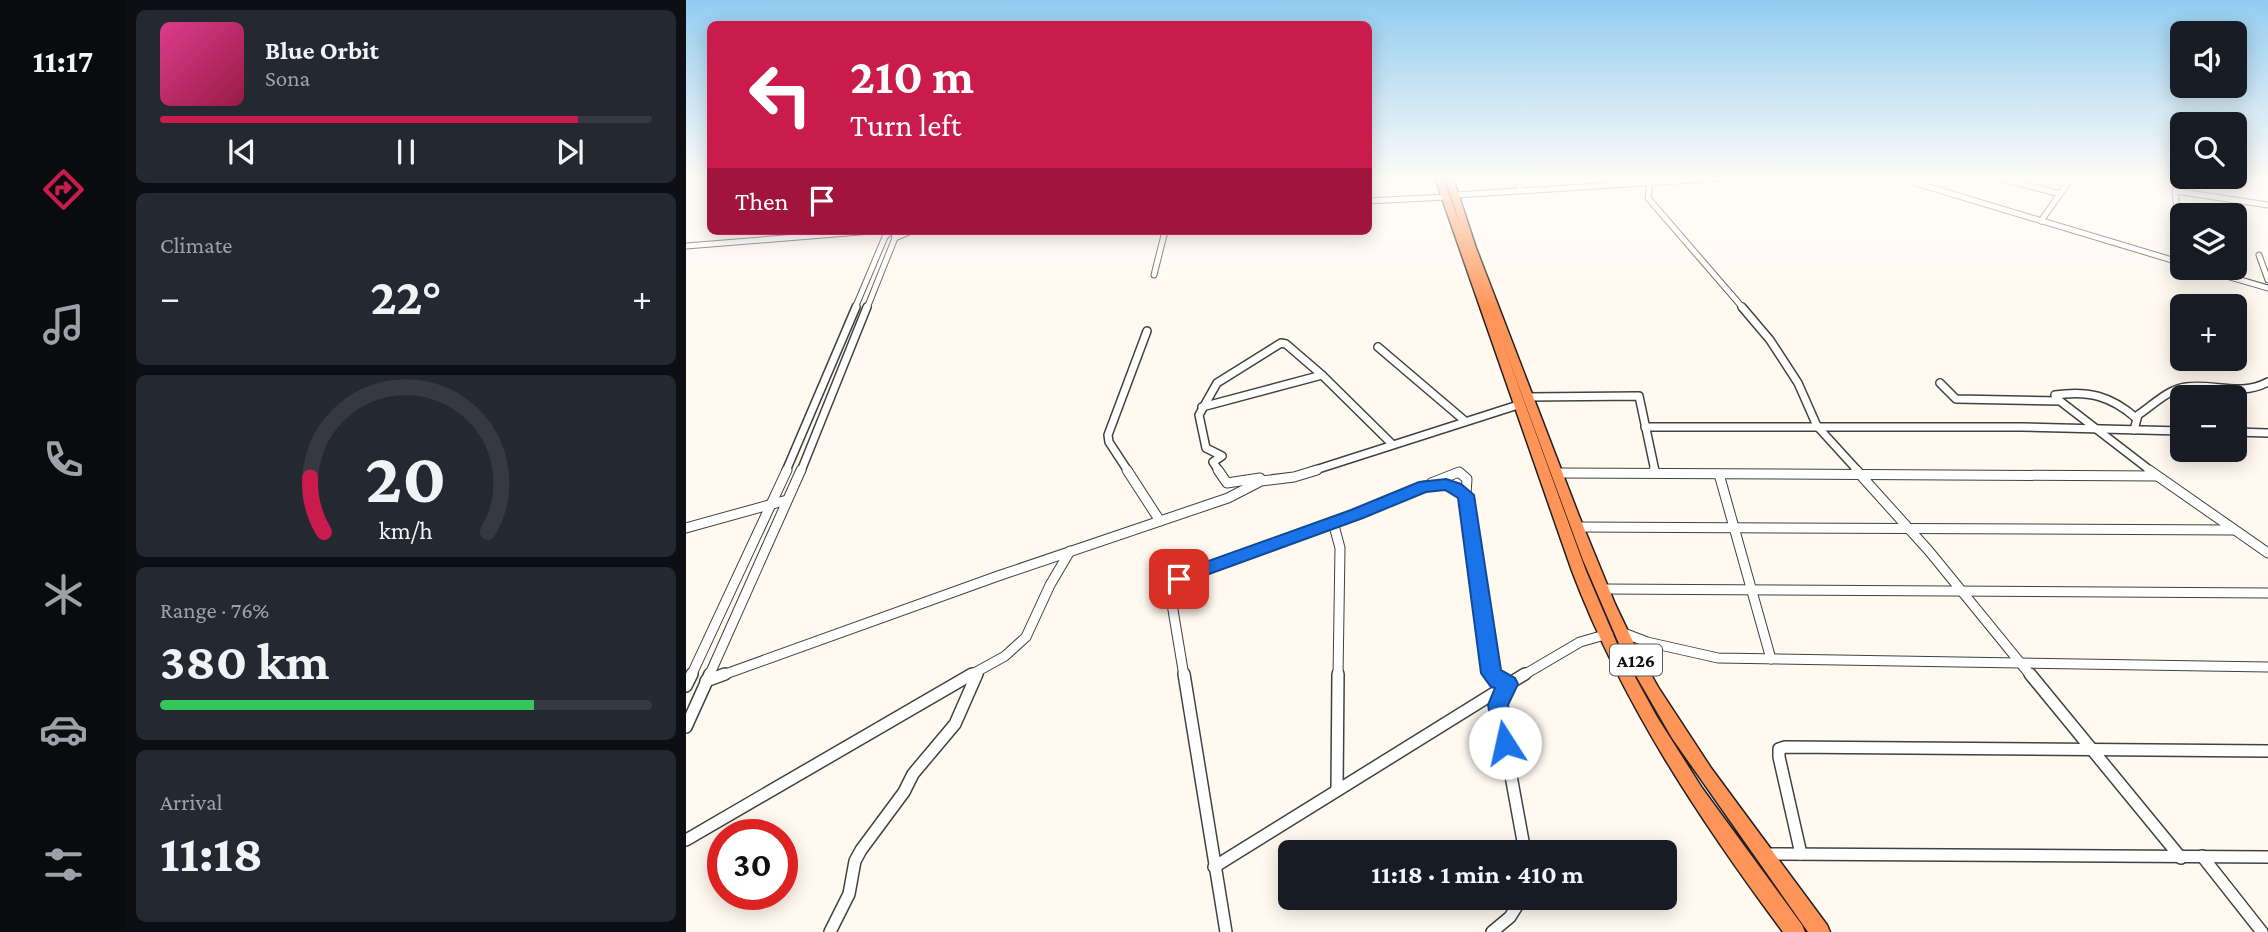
<!DOCTYPE html>
<meta charset="utf-8">
<style>
:root{--surface:#171b24;--page:#242831;--text:#f1f3f6;--muted:#9ea1a6;--line:#363941;--accent:#ca1b4d}
body{margin:0;font-family:"Crimson Pro",serif;background:var(--page);color:var(--text);height:100vh;display:flex;flex-direction:column;font-size:26px;white-space:nowrap}
*{box-sizing:border-box;margin:0}
p{font-size:23px;color:var(--muted)}
.icon{flex:none;width:38px;height:38px;fill:none;stroke:currentColor;stroke-width:2;stroke-linecap:round;stroke-linejoin:round}
.map{position:relative;flex:1;overflow:hidden}
.side{display:flex;flex-direction:column;gap:10px;padding:10px;background:#0d0f14;width:560px}
.side>*{flex:none}
.banner{position:absolute;left:21px;top:21px;width:665px;height:214px;border-radius:10px;box-shadow:0 4px 18px #0003;background:#ca1b4d;color:#fff;overflow:hidden}
.buttons{position:absolute;left:1484px;top:21px;display:grid;gap:14px}
.buttons a{display:grid;place-items:center;width:77px;height:77px;border-radius:10px;background:var(--surface);box-shadow:0 4px 18px #0003;font-size:35px}
.speed{position:absolute;left:21px;top:819px;display:flex;gap:14px;font-size:35px;font-weight:700;text-align:center}
.speed>*{display:grid;place-content:center;width:91px;height:91px;border-radius:50%;background:var(--surface);box-shadow:0 4px 18px #0003;line-height:1}
.speed .limit{border:10px solid #d22;background:#fff;color:#111}
.pin{position:absolute;display:grid;place-items:center;width:60px;height:60px;color:#fff;margin:-30px;border-radius:14px;box-shadow:0 4px 10px #0006}
.me{position:absolute;width:77px;margin:-38px;rotate:350deg;stroke-linejoin:round;filter:drop-shadow(0 0 5px #0008)}
.turn{display:flex;align-items:center;gap:24px;height:147px;padding:0 28px;font-size:32px}
.turn .icon{width:91px;height:91px;stroke-width:2.5}
.turn b{display:block;font-size:49px;line-height:60px}
.then{display:flex;align-items:center;height:66px;padding:0 28px;background:#0003;gap:14px;font-size:26px}
.big{font-size:52px;font-weight:700;line-height:1.1}
.side .widget{flex:1;display:flex;flex-direction:column;justify-content:center;gap:10px;min-width:0;padding:0 24px;border-radius:10px;background:var(--page)}
.side .dial{align-items:center;gap:0}
.dial svg{height:182px;overflow:visible;fill:none;stroke:var(--line);stroke-width:7;stroke-linecap:round;text-anchor:middle}
.dial text{fill:var(--text);stroke:none}
.song{display:flex;align-items:center;gap:21px}
.cover{width:84px;height:84px;border-radius:10px;background:linear-gradient(135deg,hsl(330 70% 55%),hsl(340 70% 35%))}
.played{height:7px;border-radius:4px;background:linear-gradient(90deg,var(--accent) 85%,var(--line) 85%)}
.keys{display:flex;justify-content:space-around;direction:ltr}
.heat{display:flex;justify-content:space-between;align-items:center;font-size:38px;direction:ltr}
.charge{height:10px;border-radius:5px;background:linear-gradient(90deg,#34c759 76%,var(--line) 0)}
.trip{position:absolute;left:592px;top:840px;width:399px;height:70px;border-radius:10px;background:var(--surface);box-shadow:0 4px 18px #0003;font-weight:700;line-height:70px;text-align:center}
main{display:flex;flex:1;min-height:0}
.tabs{display:flex;flex-direction:column;width:126px;justify-content:space-around;align-items:center;background:#090b0e;color:var(--muted)}
.tabs .icon{width:49px;height:49px}
.tabs .active{color:var(--accent)}
.tabs b{font-size:32px;color:var(--text)}
.map>svg:first-child{display:block}
.lines{fill:none;stroke-linecap:round;stroke-linejoin:round}
.minor-far3-casing{stroke:#424242;stroke-width:7}
.minor-far2-casing{stroke:#424242;stroke-width:10}
.minor-far1-casing{stroke:#424242;stroke-width:11}
.minor-casing{stroke:#424242;stroke-width:14}
.trunk-casing{stroke:#202020;stroke-width:3}
.minor-far3{stroke:#fff;stroke-width:5}
.minor-far2{stroke:#fff;stroke-width:7}
.minor-far1{stroke:#fff;stroke-width:9}
.minor{stroke:#fff;stroke-width:11}
.trunk{fill:#ff9458;fill-rule:evenodd}
.route{fill:#1a73e8;stroke:#114b97;stroke-width:2}
.labels{text-anchor:middle;dominant-baseline:central;stroke-width:7;stroke-linejoin:round;paint-order:stroke}
.shield{fill:#fff;stroke:#575757;stroke-width:2}
.shield-label{font-size:19px;font-weight:bold;fill:#0f0f0f}
</style>
<main>
<nav class="tabs">
<b>11:17</b>
<svg class="icon active" aria-label="directions" viewBox="0 0 24 24"><path d="M12 3l9 9-9 9-9-9zM9 14v-3h6M13 9l2 2-2 2"/></svg>
<svg class="icon" aria-label="music" viewBox="0 0 24 24"><path d="M9 18V5l10-2v13"/><circle cx="6" cy="18" r="3"/><circle cx="16" cy="16" r="3"/></svg>
<svg class="icon" aria-label="phone" viewBox="0 0 24 24"><path d="M5 4h4l2 5-3 2q2 4 5 5l2-3 5 2v4C11 20 4 13 5 4z"/></svg>
<svg class="icon" aria-label="climate" viewBox="0 0 24 24"><path d="M12 3v18M4 7l16 10M4 17L20 7"/></svg>
<svg class="icon" aria-label="car" viewBox="0 0 24 24"><path d="M5 17H2v-5l4-1 3-4h7l3 4 3 1v5h-3M9 17h6M6 11h13"/><circle cx="7" cy="17" r="2"/><circle cx="17" cy="17" r="2"/></svg>
<svg class="icon" aria-label="filters" viewBox="0 0 24 24"><path d="M4 7h16M4 17h16"/><circle cx="9" cy="7" r="2"/><circle cx="15" cy="17" r="2"/></svg>
</nav>
<section class="side">
<div class="widget">
<div class="song"><i class="cover"></i><div><b>Blue Orbit</b><p>Sona</p></div></div>
<div class="played"></div>
<div class="keys"><svg class="icon" aria-label="previous" viewBox="0 0 24 24"><path d="M18 5L8 12l10 7zM5 5v14"/></svg><svg class="icon" aria-label="pause" viewBox="0 0 24 24"><path d="M8 5v14M16 5v14"/></svg><svg class="icon" aria-label="next" viewBox="0 0 24 24"><path d="M6 5l10 7-10 7zM19 5v14"/></svg></div>
</div>
<div class="widget"><p>Climate</p>
<div class="heat"><a>−</a><b class="big">22°</b><a>+</a></div>
</div>
<div class="widget dial"><svg viewBox="0 0 100 80">
<path d="M14 69A42 42 0 1 1 86 69"/>
<path d="M14 69A42 42 0 0 1 8 45" stroke="#ca1b4d"/>
<text x="50" y="56" font-size="32" font-weight="700">20</text>
<text x="50" y="72" font-size="11">km/h</text>
</svg></div>
<div class="widget"><p>Range · 76%</p><b class="big">380 km</b><div class="charge"></div></div>
<div class="widget"><p>Arrival</p><b class="big">11:18</b></div>
</section>
<div class="map">
<svg width="1582" height="932" viewBox="0 0 1582 932">
<rect width="100%" height="100%" fill="#fff9f0"/>
<g class="lines">
<g class="minor-far3-casing">
<g id="minor-far3">
<polyline points="828,178 835,190"/>
<polyline points="1213,178 1496,263"/>
<polyline points="1314,178 1374,194"/>
<polyline points="964,183 962,198 1057,308"/>
<polyline points="770,195 1036,178"/>
<polyline points="682,201 760,197"/>
<polyline points="1355,221 1385,178"/>
<polyline points="1496,222 1492,219 1489,191 1582,205"/>
<polyline points="209,238 225,231"/>
<polyline points="0,246 186,231"/>
<polyline points="1573,255 1582,280"/>
<polyline points="1513,268 1582,288"/>
<polyline points="468,275 479,231"/>
<polyline points="169,308 199,237 204,232"/>
<polyline points="181,308 209,238 208,233"/>
</g>
</g>
<g class="minor-far2-casing">
<g id="minor-far2">
<polyline points="1056,307 1084,340 1112,383 1131,426 1172,471"/>
<polyline points="692,347 779,421"/>
<polyline points="1254,383 1270,399 1374,401 1465,471"/>
<polyline points="842,397 953,396 969,471"/>
<path d="M 1370,400 L 1369,395 C 1402,390 1425,396 1450,418"/>
<polyline points="516,407 636,375 706,444"/>
<polyline points="959,427 1336,427 1496,431"/>
<path d="M 1448,430 L 1452,415 C 1466,406 1482,389 1500,387 C 1529,383 1554,397 1582,382"/>
<polyline points="1549,432 1582,433"/>
<polyline points="100,471 170,307"/>
<polyline points="115,471 181,307"/>
<polyline points="442,471 423,442 422,435 461,331"/>
<polyline points="533,471 527,462 536,456 520,448 513,415 531,383 595,343 600,344 636,375"/>
<polyline points="626,471 832,405"/>
</g>
</g>
<g class="minor-far1-casing">
<g id="minor-far1">
<polyline points="441,470 474,521"/>
<polyline points="532,470 541,483 574,478"/>
<polyline points="968,470 969,473"/>
<polyline points="1170,470 1243,551 1345,676"/>
<polyline points="1463,470 1582,553"/>
<polyline points="872,473 1471,476"/>
<polyline points="1033,474 1085,659"/>
<polyline points="745,483 773,472 781,479 780,495 807,676"/>
<polyline points="647,522 654,548 652,676"/>
<polyline points="892,527 1548,530"/>
<polyline points="0,528 101,500"/>
<polyline points="917,589 1582,593"/>
<polyline points="935,632 961,642 1032,658 1582,667"/>
<polyline points="5,676 101,470"/>
<polyline points="23,676 115,470"/>
<polyline points="34,676 312,576 542,498 575,481 608,477 631,470"/>
<polyline points="283,676 319,656 340,637 364,585 384,551"/>
<polyline points="498,676 484,592 493,579 671,514 738,486 760,485 780,495"/>
<polyline points="836,676 894,642 922,634"/>
</g>
</g>
<g class="minor-casing">
<g id="minor">
<polyline points="498,674 540,932"/>
<polyline points="806,674 812,681 822,684"/>
<polyline points="1344,674 1495,858"/>
<polyline points="20,681 39,674"/>
<polyline points="0,686 6,674"/>
<polyline points="820,687 812,705 839,852"/>
<polyline points="0,727 24,674"/>
<polyline points="651,790 652,674"/>
<polyline points="0,840 286,674"/>
<polyline points="1078,854 1582,857"/>
<polyline points="1115,854 1093,757 1093,749 1099,747 1582,751"/>
<polyline points="1516,856 1576,932"/>
<polyline points="528,867 839,674"/>
<polyline points="144,932 163,894 169,861 175,850 218,792 227,774 269,724 291,674"/>
<polyline points="806,932 824,917 836,898"/>
</g>
</g>
<g class="trunk-casing">
<path id="trunk" d="M 749,178 L 757,178 L 774,224 L 759,178 L 767,178 L 790,248 L 893,516 L 929,604 L 949,646 L 972,687 L 1025,768 L 1141,925 L 1144,932 L 1122,932 L 986,738 L 937,653 L 897,560 L 815,338 L 900,571 L 932,646 L 971,717 L 1016,788 L 1116,925 L 1119,932 L 1097,932 C 1013,819 936,703 886,571 Z"/>
</g>
<use href="#minor-far3" class="minor-far3"/>
<use href="#minor-far2" class="minor-far2"/>
<use href="#minor-far1" class="minor-far1"/>
<use href="#minor" class="minor"/>
<use href="#trunk" class="trunk"/>
</g>
<linearGradient id="sky" x2="0" y2="1"><stop stop-color="#92ccf0"/><stop offset="0.58" stop-color="#fffcf8"/><stop offset="1" stop-color="#fffcf8" stop-opacity="0"/></linearGradient>
<rect width="1582" height="308" fill="url(#sky)"/>
<polygon class="route" points="760,479 775,484 788,495 815,670 829,678 832,684 822,705 830,743 827,750 819,753 811,750 802,705 809,688 805,687 795,673 772,498 759,490 740,492 677,518 493,585 486,583 484,579 486,574 665,510 733,482"/>
<g class="labels">
<rect class="shield" x="924" y="644.5" width="52" height="31" rx="5"/>
<g class="shield-label">
<text x="950" y="660">A126</text>
</g>
</g>
</svg>
<div class="buttons">
<a><svg class="icon" aria-label="sound" viewBox="0 0 24 24"><path d="M4 9h4l5-4v14l-5-4H4zM17 9q2 3 0 6"/></svg></a>
<a><svg class="icon" aria-label="search" viewBox="0 0 24 24"><circle cx="10" cy="10" r="6"/><path d="M15 15l6 6"/></svg></a>
<a><svg class="icon" aria-label="layers" viewBox="0 0 24 24"><path d="M12 4l9 5-9 5-9-5zM3 14l9 5 9-5"/></svg></a>
<a>+</a>
<a>−</a>
</div>
<div class="speed"><div class="limit">30</div></div>
<div class="pin" style="left:493px;top:579px;background:#d93025"><svg class="icon" aria-label="arrive" viewBox="0 0 24 24"><path d="M6 21V4h12l-3 4 3 4H6"/></svg></div>
<svg class="me" style="left:819px;top:743px" viewBox="-20 -20 40 40"><circle r="19" fill="#fff"/><path d="M0-13L10 11 0 6-10 11z" fill="#1a73e8"/></svg>
<div class="trip">11:18 · 1 min · 410 m</div>
<div class="banner">
<div class="turn"><svg class="icon" aria-label="left" viewBox="0 0 24 24"><path d="M17 20v-9H6M10 6l-5 5 5 5"/></svg><div><b>210 m</b>Turn left</div></div>
<div class="then">Then<svg class="icon" aria-label="arrive" viewBox="0 0 24 24"><path d="M6 21V4h12l-3 4 3 4H6"/></svg></div>
</div>
</div>
</main>
